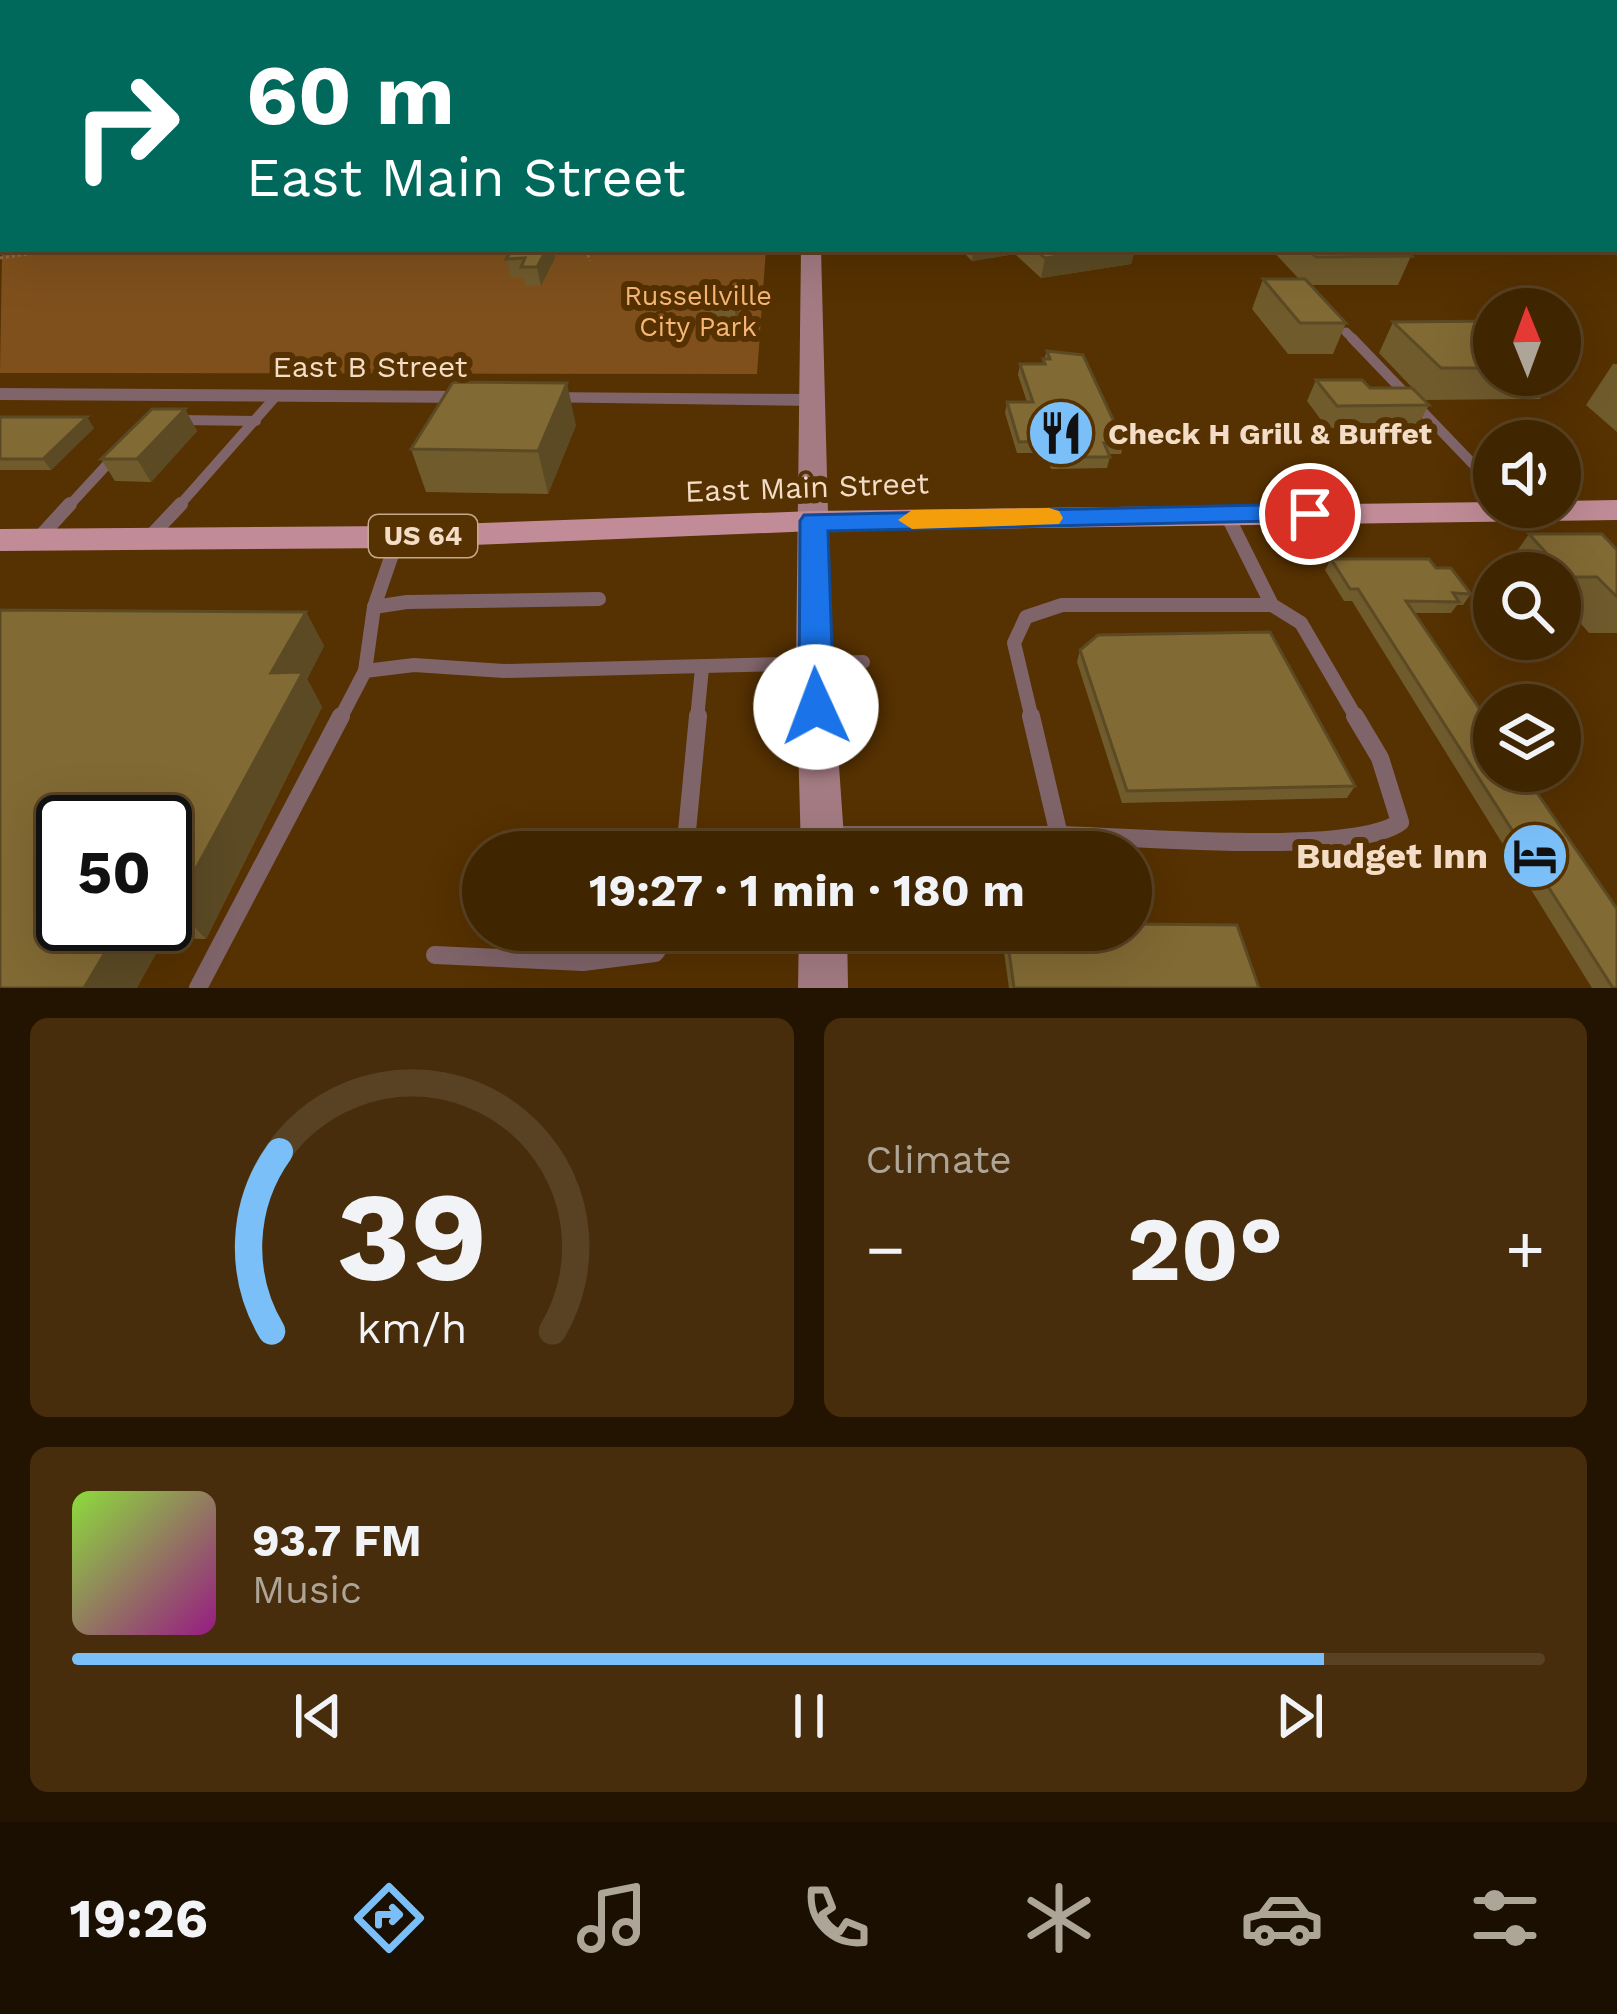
<!DOCTYPE html>
<meta charset="utf-8">
<style>
:root{--surface:#402501;--page:#472d0b;--text:#f1f3f6;--muted:#aea599;--line:#594223;--accent:#7abff8}
body{margin:0;font-family:"Work Sans",sans-serif;background:var(--page);color:var(--text);height:100vh;display:flex;flex-direction:column;font-size:45px;white-space:nowrap}
*{box-sizing:border-box;margin:0}
p{font-size:39px;color:var(--muted)}
.icon{flex:none;width:66px;height:66px;fill:none;stroke:currentColor;stroke-width:2;stroke-linecap:round;stroke-linejoin:round}
.map{position:relative;height:988px;overflow:hidden}
.drawer{display:flex;flex-direction:column;gap:30px;padding:30px;background:#231401;flex:1}
.drawer>*{flex:none}
.top-card{position:absolute;left:0px;top:0px;width:1617px;height:252px;box-shadow:0 12px 48px #0002,0 0 0 3px var(--line);background:#00695c;color:#fff;overflow:hidden}
.needle{width:78px;rotate:359deg}
.fabs{position:absolute;left:1473px;top:288px;display:grid;gap:24px}
.fabs a{display:grid;place-items:center;width:108px;height:108px;border-radius:50%;background:var(--surface);box-shadow:0 12px 48px #0002,0 0 0 3px var(--line);font-size:60px}
.speed{position:absolute;left:36px;top:795px;display:flex;gap:24px;font-size:60px;font-weight:700;text-align:center}
.speed>*{display:grid;place-content:center;width:156px;height:156px;border-radius:50%;background:var(--surface);box-shadow:0 12px 48px #0002,0 0 0 3px var(--line);line-height:1}
.speed .limit{border:6px solid #111;border-radius:18px;background:#fff;color:#111}
.pin{position:absolute;display:grid;place-items:center;width:102px;height:102px;color:#fff;margin:-51px;border:6px solid #fff;border-radius:50%;box-shadow:0 3px 12px #0007}
.me{position:absolute;width:132px;margin:-66px;rotate:358deg;stroke-linejoin:round;filter:drop-shadow(0 0 9px #0008)}
.turn{display:flex;align-items:center;gap:42px;height:252px;padding:0 48px;font-size:54px}
.turn .icon{width:156px;height:156px;stroke-width:2.5}
.turn b{display:block;font-size:84px;line-height:102px}
.big{font-size:90px;font-weight:700;line-height:1.1}
.drawer .card{flex:1;display:flex;flex-direction:column;justify-content:center;gap:18px;min-width:0;padding:0 42px;border-radius:18px;background:var(--page)}
.drawer .dial{align-items:center;gap:0}
.dial svg{height:312px;overflow:visible;fill:none;stroke:var(--line);stroke-width:7;stroke-linecap:round;text-anchor:middle}
.dial text{fill:var(--text);stroke:none}
.song{display:flex;align-items:center;gap:36px}
.cover{width:144px;height:144px;border-radius:18px;background:linear-gradient(135deg,hsl(90 70% 55%),hsl(310 70% 35%))}
.played{height:12px;border-radius:6px;background:linear-gradient(90deg,var(--accent) 85%,var(--line) 85%)}
.keys{display:flex;justify-content:space-around;direction:ltr}
.heat{display:flex;justify-content:space-between;align-items:center;font-size:66px;direction:ltr}
.drawer .tiles{flex:1;display:grid;gap:30px;grid-template-columns:1fr 1fr}
.card:last-child{grid-column:span 2}
.trip{position:absolute;left:462px;top:831px;width:690px;height:120px;border-radius:60px;background:var(--surface);box-shadow:0 12px 48px #0002,0 0 0 3px var(--line);font-weight:700;line-height:120px;text-align:center}
.tab-bar{display:flex;height:192px;justify-content:space-around;align-items:center;background:#1a0f00;color:var(--muted)}
.tab-bar .icon{width:84px;height:84px}
.tab-bar .selected{color:var(--accent)}
.tab-bar b{font-size:54px;color:var(--text)}
.map>svg:first-child{display:block}
.green{fill:#7f501c}
.lines{fill:none;stroke-linecap:round;stroke-linejoin:round}
.path{stroke:#8a6a42;stroke-width:3;stroke-dasharray:3 3;stroke-linecap:butt}
.lane-far3{stroke:#7f6469;stroke-width:9}
.lane-far2{stroke:#7f6469;stroke-width:10}
.lane-far1{stroke:#7f6469;stroke-width:14}
.lane{stroke:#7f6469;stroke-width:18}
.street{fill:#7f6469;fill-rule:evenodd}
.secondary{fill:#a47b83;fill-rule:evenodd}
.primary{fill:#c18c97;fill-rule:evenodd}
.wall{fill:#705b2d;fill-rule:evenodd}
.shaded-wall{fill:#5b4a24}
.building{fill:#826a34;stroke:#5b4a24;stroke-width:3}
.route{fill:#1a73e8;stroke:#114b97;stroke-width:3}
.slow{fill:#f59e0b}
.labels{text-anchor:middle;dominant-baseline:central;stroke-width:12;stroke-linejoin:round;paint-order:stroke}
.far-park-label{font-size:27px;fill:#f6b676;stroke:#563101}
.shield{fill:#563101;stroke:#c5a98c;stroke-width:3}
.shield-label{font-size:27px;font-weight:bold;fill:#f4ddc7}
.street-label{font-size:30px;fill:#f4ddc7;stroke:#563101}
.poi-label{font-size:30px;font-weight:bold;fill:#f4ddc7;stroke:#563101;text-anchor:start}
.near-poi-label{font-size:36px;font-weight:bold;fill:#f4ddc7;stroke:#563101;text-anchor:end}
</style>
<div class="map">
<svg width="1617" height="988" viewBox="0 0 1617 988">
<rect width="100%" height="100%" fill="#563101"/>
<polygon class="green" points="3,193 3,249 766,249 757,374 0,373"/>
<g class="lines">
<g class="path">
<polyline points="586,249 590,261"/>
<polyline points="0,258 64,249"/>
</g>
<polyline class="lane-far3" points="1346,332 1355,341"/>
<g class="lane-far2">
<polyline points="1352,338 1494,486"/>
<polyline points="179,420 256,421"/>
<polyline points="68,507 114,457"/>
<polyline points="178,507 277,395"/>
</g>
<g class="lane-far1">
<polyline points="38,539 70,504"/>
<polyline points="147,540 181,504"/>
<polyline points="1272,605 1301,623 1357,719"/>
<polyline points="374,607 407,602 599,599"/>
<polyline points="365,671 414,665 504,671 863,662"/>
<polyline points="340,719 365,671 374,607 398,537"/>
<polyline points="697,719 702,668"/>
<polyline points="1032,719 1014,643 1026,617 1062,605 1272,605 1227,515"/>
</g>
<g class="lane">
<polyline points="830,835 1059,835 1031,716"/>
<path d="M 1059,835 C 1127,836 1354,857 1400,822 L 1380,758 L 1355,716"/>
<polyline points="685,852 698,716"/>
<polyline points="435,955 583,962 655,953 671,930"/>
<polyline points="198,988 341,716"/>
</g>
<g class="street">
<polygon points="3,173 3,182 0,183 0,174"/>
<polygon points="0,388 474,391 484,397 474,403 0,400"/>
<polygon points="539,392 812,394 822,400 812,406 532,402 529,398 532,394"/>
</g>
<g class="secondary">
<rect x="0" y="127" width="3" height="10"/>
<polygon points="801,249 821,249 832,665 845,852 801,852 796,665"/>
<polygon points="799,930 847,930 848,988 798,988"/>
</g>
<polygon class="primary" points="1617,500 1617,520 814,531 398,548 0,551 0,529 398,526 814,511 1494,502 1494,507 1560,507 1560,501"/>
</g>
<g class="wall">
<polygon points="518,249 554,249 555,258 541,286 525,286 524,278 511,278 506,259 519,253"/>
<polygon points="960,249 1135,249 1131,264 1041,278 1015,254 972,261"/>
<polygon points="1271,249 1402,249 1411,256 1398,285 1311,285 1346,323 1333,354 1288,354 1252,309 1263,279 1299,279"/>
<polygon points="738,287 739,307 736,326 710,326 708,305"/>
<polygon points="1494,321 1494,375 1555,375 1540,399 1424,400 1379,353 1393,322"/>
<polygon points="1047,351 1124,443 1121,454 1108,454 1110,457 1107,468 1051,469 1045,453 1017,453 1005,413 1007,402 1027,402 1018,375 1020,364 1042,364"/>
<polygon points="1613,364 1617,364 1617,432 1586,405"/>
<polygon points="1316,380 1370,388 1429,405 1417,427 1327,428 1307,401"/>
<polygon points="185,409 197,431 151,482 115,481 101,459"/>
<polygon points="0,417 94,428 51,470 0,470"/>
<polygon points="576,425 548,494 426,492 411,449"/>
<polygon points="1529,534 1617,550 1617,633 1589,633 1570,611 1560,611 1560,573 1509,573 1505,568"/>
<polygon points="1331,559 1436,568 1471,594 1463,605 1457,605 1451,613 1414,613 1617,988 1592,988 1352,601 1344,601 1325,570"/>
<path d="M 306,612 L 324,646 L 307,679 L 322,707 L 206,939 L 165,938 L 0,988 ZM 165,822 L 165,924 L 63,924 Z"/>
<polygon points="1080,650 1355,786 1347,798 1122,803 1077,662"/>
<polygon points="1001,930 1131,930 1259,988 1009,988"/>
</g>
<g class="shaded-wall">
<polygon points="547,249 554,249 555,258 541,286 537,267"/>
<polygon points="973,249 1016,249 1015,254 972,261"/>
<polygon points="1107,249 1135,249 1131,264 1041,278 1045,258"/>
<polygon points="738,287 739,307 736,326 735,305"/>
<polygon points="567,383 576,425 548,494 538,451"/>
<polygon points="185,409 197,431 151,482 137,459"/>
<polygon points="87,417 94,428 51,470 43,459"/>
<polygon points="306,612 324,646 307,679 322,707 206,939 175,907 271,673"/>
<polygon points="122,924 150,924 165,938 137,988 84,988"/>
</g>
<g class="building">
<polygon points="529,249 547,249 537,267 521,267 525,258 506,259 510,253 528,252"/>
<polygon points="1034,249 1107,249 1045,258"/>
<polygon points="1308,249 1402,249 1411,256 1316,257"/>
<polygon points="1263,279 1305,279 1346,323 1300,323"/>
<polygon points="712,287 738,287 735,305 708,305"/>
<polygon points="1494,321 1494,368 1441,368 1393,322"/>
<polygon points="1047,351 1083,355 1124,443 1104,443 1110,457 1053,457 1047,441 1019,442 1007,402 1033,402 1020,364 1045,364 1043,359 1050,359"/>
<polygon points="1316,380 1362,380 1370,388 1412,388 1429,405 1337,406"/>
<polygon points="453,382 567,383 538,451 411,449"/>
<polygon points="152,409 185,409 137,459 101,459"/>
<polygon points="0,417 87,417 43,459 0,459"/>
<polygon points="1529,534 1602,534 1617,550 1617,597 1597,577 1568,577"/>
<polygon points="1331,559 1429,559 1436,568 1451,568 1471,594 1453,593 1459,602 1406,601 1494,730 1494,771 1522,771 1617,909 1617,988 1613,988 1358,589 1350,589"/>
<polygon points="0,610 306,612 271,673 303,672 175,907 165,907 165,822 63,822 63,924 122,924 84,988 0,988"/>
<polygon points="1270,632 1355,786 1127,791 1080,650 1098,635"/>
<polygon points="1131,924 1237,925 1259,988 1014,988 1006,930 1131,930"/>
</g>
<linearGradient id="sky" x2="0" y2="1"><stop stop-color="#2f1b01"/><stop offset="0.44" stop-color="#624e38"/><stop offset="1" stop-color="#624e38" stop-opacity="0"/></linearGradient>
<rect width="1617" height="247" fill="url(#sky)"/>
<polygon class="route" points="1310,504 1324,514 1320,520 828,531 834,707 829,717 816,722 804,717 799,707 800,521 804,515"/>
<polygon class="slow" points="1049,508 1059,511 1063,518 1059,524 912,529 898,520 912,510"/>
<defs>
<g id="restaurant-disc" transform="scale(3.45)"><circle r="9.5" fill="#7abff8" stroke="#563101"/><path d="M-5-6h1v4h1v-4h1v4h1v-4h1v5L-1.5 .5V6h-2V.5L-5-1ZM5-6V6H3V1.5H1.5Q1.5-4 5-6Z" fill="#111"/></g>
<g id="hotel-disc" transform="scale(3.45)"><circle r="9.5" fill="#7abff8" stroke="#563101"/><path d="M-6-4.5h1.5V1H6V5H4.5V3h-9V5H-6ZM-4 0a1.8 1.8 0 1 1 3.6 0ZM.5 0V-2.5h3Q6-2.5 6 0Z" fill="#111"/></g>
</defs>
<g fill-rule="evenodd">
<use href="#restaurant-disc" x="1061" y="433"/>
<use href="#hotel-disc" x="1535" y="856"/>
</g>
<g class="labels">
<g class="far-park-label">
<text x="698" y="296">Russellville<tspan x="698" dy="31">City Park</tspan></text>
</g>
<rect class="shield" x="369" y="515" width="108" height="42" rx="9"/>
<g class="shield-label">
<text x="423" y="536">US 64</text>
</g>
<g class="street-label">
<text x="370" y="366">East B Street</text>
<text transform="translate(807 487) rotate(-2)">East Main Street</text>
</g>
<g class="poi-label">
<text x="1108" y="433">Check H Grill &amp; Buffet</text>
</g>
<g class="near-poi-label">
<text x="1488" y="856">Budget Inn</text>
</g>
</g>
</svg>
<div class="fabs">
<a><svg class="needle" viewBox="-14 -14 28 28"><path d="M0-13l5 13h-10z" fill="#e53935"/><path d="M0 13l5-13h-10z" fill="#aea599"/></svg></a>
<a><svg class="icon" aria-label="sound" viewBox="0 0 24 24"><path d="M4 9h4l5-4v14l-5-4H4zM17 9q2 3 0 6"/></svg></a>
<a><svg class="icon" aria-label="search" viewBox="0 0 24 24"><circle cx="10" cy="10" r="6"/><path d="M15 15l6 6"/></svg></a>
<a><svg class="icon" aria-label="layers" viewBox="0 0 24 24"><path d="M12 4l9 5-9 5-9-5zM3 14l9 5 9-5"/></svg></a>
</div>
<div class="speed"><div class="limit">50</div></div>
<div class="pin" style="left:1310px;top:514px;background:#d93025"><svg class="icon" aria-label="arrive" viewBox="0 0 24 24"><path d="M6 21V4h12l-3 4 3 4H6"/></svg></div>
<svg class="me" style="left:816px;top:707px" viewBox="-20 -20 40 40"><circle r="19" fill="#fff"/><path d="M0-13L10 11 0 6-10 11z" fill="#1a73e8"/></svg>
<div class="trip">19:27 · 1 min · 180 m</div>
<div class="top-card">
<div class="turn"><svg class="icon" aria-label="right" viewBox="0 0 24 24"><path d="M7 20v-9h11M14 6l5 5-5 5"/></svg><div><b>60 m</b>East Main Street</div></div>
</div>
</div>
<section class="drawer">
<div class="tiles">
<div class="card dial"><svg viewBox="0 0 100 80">
<path d="M14 69A42 42 0 1 1 86 69"/>
<path d="M14 69A42 42 0 0 1 16 23" stroke="#7abff8"/>
<text x="50" y="56" font-size="32" font-weight="700">39</text>
<text x="50" y="72" font-size="11">km/h</text>
</svg></div>
<div class="card"><p>Climate</p>
<div class="heat"><a>−</a><b class="big">20°</b><a>+</a></div>
</div>
<div class="card">
<div class="song"><i class="cover"></i><div><b>93.7 FM</b><p>Music</p></div></div>
<div class="played"></div>
<div class="keys"><svg class="icon" aria-label="previous" viewBox="0 0 24 24"><path d="M18 5L8 12l10 7zM5 5v14"/></svg><svg class="icon" aria-label="pause" viewBox="0 0 24 24"><path d="M8 5v14M16 5v14"/></svg><svg class="icon" aria-label="next" viewBox="0 0 24 24"><path d="M6 5l10 7-10 7zM19 5v14"/></svg></div>
</div>
</div>
</section>
<nav class="tab-bar">
<b>19:26</b>
<svg class="icon selected" aria-label="directions" viewBox="0 0 24 24"><path d="M12 3l9 9-9 9-9-9zM9 14v-3h6M13 9l2 2-2 2"/></svg>
<svg class="icon" aria-label="music" viewBox="0 0 24 24"><path d="M9 18V5l10-2v13"/><circle cx="6" cy="18" r="3"/><circle cx="16" cy="16" r="3"/></svg>
<svg class="icon" aria-label="phone" viewBox="0 0 24 24"><path d="M5 4h4l2 5-3 2q2 4 5 5l2-3 5 2v4C11 20 4 13 5 4z"/></svg>
<svg class="icon" aria-label="climate" viewBox="0 0 24 24"><path d="M12 3v18M4 7l16 10M4 17L20 7"/></svg>
<svg class="icon" aria-label="car" viewBox="0 0 24 24"><path d="M5 17H2v-5l4-1 3-4h7l3 4 3 1v5h-3M9 17h6M6 11h13"/><circle cx="7" cy="17" r="2"/><circle cx="17" cy="17" r="2"/></svg>
<svg class="icon" aria-label="filters" viewBox="0 0 24 24"><path d="M4 7h16M4 17h16"/><circle cx="9" cy="7" r="2"/><circle cx="15" cy="17" r="2"/></svg>
</nav>
